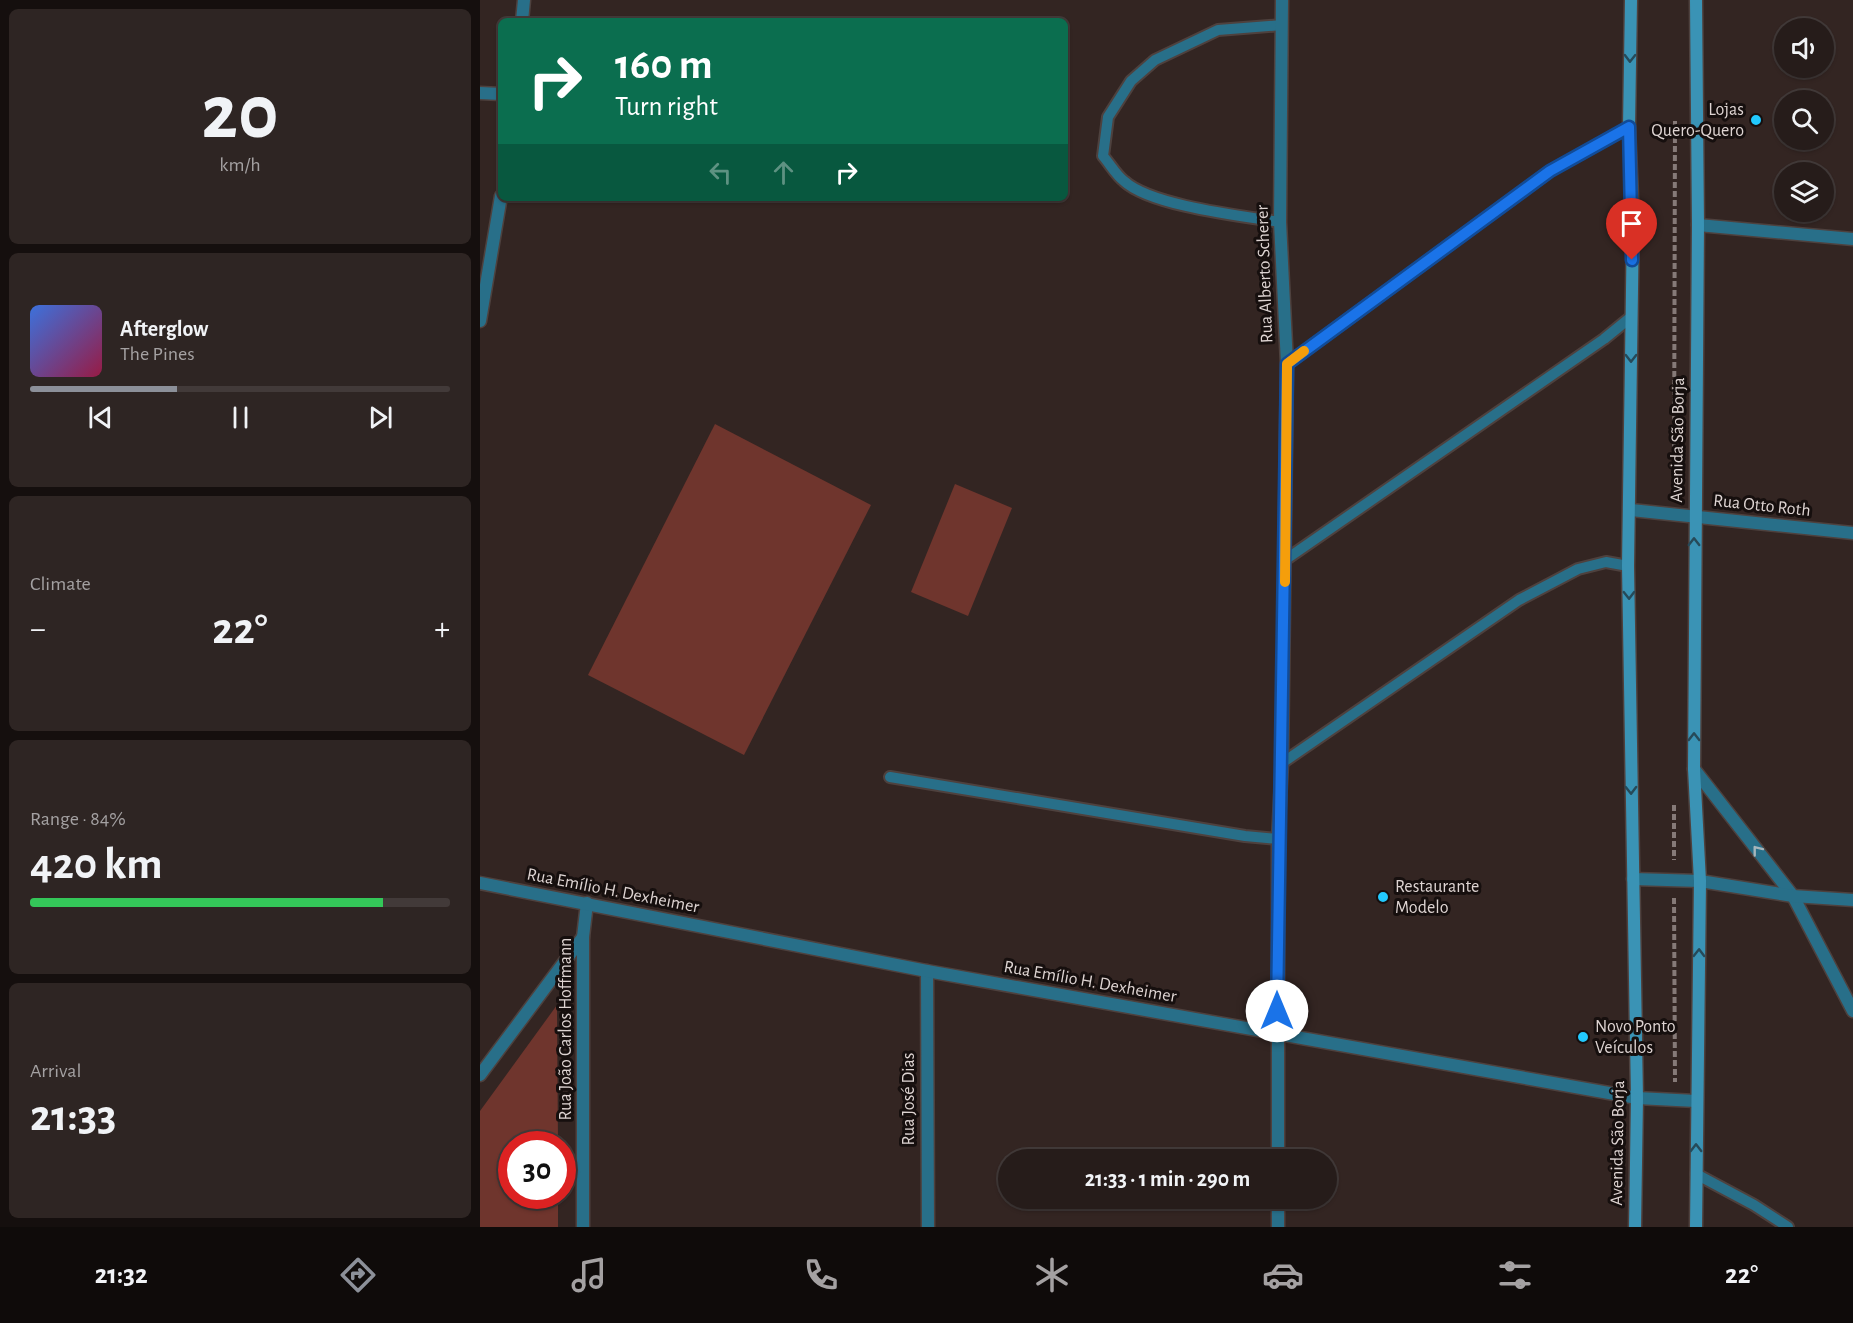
<!DOCTYPE html>
<meta charset="utf-8">
<style>
:root{--surface:#261c1a;--page:#2e2523;--text:#f1f3f6;--muted:#a4a1a2;--line:#423a39;--accent:#8c9099}
body{margin:0;font-family:"Alegreya Sans",sans-serif;background:var(--page);color:var(--text);height:100vh;display:flex;flex-direction:column;font-size:22px;white-space:nowrap}
*{box-sizing:border-box;margin:0}
p{font-size:20px;color:var(--muted)}
.icon{flex:none;width:33px;height:33px;fill:none;stroke:currentColor;stroke-width:2;stroke-linecap:round;stroke-linejoin:round}
.map{position:relative;flex:1;overflow:hidden}
.drawer{display:flex;flex-direction:column;gap:9px;padding:9px;background:#150f0e;width:480px}
.drawer>*{flex:none}
.banner{position:absolute;left:18px;top:18px;width:570px;height:183px;border-radius:9px;box-shadow:0 2px 4px #0004,0 0 0 2px var(--line);background:#0b6e4f;color:#fff;overflow:hidden}
.tools{position:absolute;left:1294px;top:18px;display:grid;gap:12px}
.tools a{display:grid;place-items:center;width:60px;height:60px;border-radius:50%;background:var(--surface);box-shadow:0 2px 4px #0004,0 0 0 2px var(--line);font-size:30px}
.speed{position:absolute;left:18px;top:1131px;display:flex;gap:12px;font-size:30px;font-weight:700;text-align:center}
.speed>*{display:grid;place-content:center;width:78px;height:78px;border-radius:50%;background:var(--surface);box-shadow:0 2px 4px #0004,0 0 0 2px var(--line);line-height:1}
.speed .limit{border:9px solid #d22;background:#fff;color:#111}
.pin{position:absolute;display:grid;place-items:center;width:51px;height:51px;color:#fff;margin:-62px -26px;border-radius:50% 50% 50% 0;rotate:-45deg;box-shadow:0 0 6px #0007}
.pin .icon{rotate:45deg}
.me{position:absolute;width:66px;margin:-33px;rotate:0deg;stroke-linejoin:round;filter:drop-shadow(0 0 4px #0008)}
.turn{display:flex;align-items:center;gap:21px;height:126px;padding:0 18px;font-size:27px}
.turn .icon{width:78px;height:78px;stroke-width:2.5}
.turn b{display:block;font-size:42px;line-height:51px}
.lanes{display:flex;align-items:center;height:57px;padding:0 18px;background:#0003;justify-content:center;gap:30px;direction:ltr}
.lanes .off{opacity:.35}
.big{font-size:45px;font-weight:600;line-height:1.1}
.drawer .tile{flex:1;display:flex;flex-direction:column;justify-content:center;gap:9px;min-width:0;padding:0 21px;border-radius:9px;background:var(--page)}
.drawer .dial{align-items:center;gap:0}
.dial b{font-size:78px;line-height:1}
.song{display:flex;align-items:center;gap:18px}
.cover{width:72px;height:72px;border-radius:9px;background:linear-gradient(135deg,hsl(220 70% 55%),hsl(340 70% 35%))}
.played{height:6px;border-radius:3px;background:linear-gradient(90deg,var(--accent) 35%,var(--line) 35%)}
.keys{display:flex;justify-content:space-around;direction:ltr}
.heat{display:flex;justify-content:space-between;align-items:center;font-size:33px;direction:ltr}
.charge{height:9px;border-radius:4px;background:linear-gradient(90deg,#34c759 84%,var(--line) 0)}
.trip{position:absolute;left:518px;top:1149px;width:339px;height:60px;border-radius:30px;background:var(--surface);box-shadow:0 2px 4px #0004,0 0 0 2px var(--line);font-weight:600;line-height:60px;text-align:center}
.tab-bar{display:flex;height:96px;justify-content:space-around;align-items:center;background:#0f0b0a;color:var(--muted)}
.tab-bar .icon{width:42px;height:42px}
.tab-bar .active{color:var(--accent)}
.tab-bar b{font-size:27px;color:var(--text)}
main{display:flex;flex:1;min-height:0}
.map>svg:first-child{display:block}
.green{fill:#6f352d}
.lines{fill:none;stroke-linecap:round;stroke-linejoin:round}
.service-casing{stroke:#4e413e;stroke-width:14}
.minor-casing{stroke:#4e413e;stroke-width:15}
.tertiary-casing{stroke:#4e413e;stroke-width:15}
.secondary-casing{stroke:#4e413e;stroke-width:15}
.path{stroke:#867a78;stroke-width:4;stroke-dasharray:6 3;stroke-linecap:butt}
.service{stroke:#286f89;stroke-width:10}
.minor{stroke:#286f89;stroke-width:12}
.tertiary{stroke:#286f89;stroke-width:12}
.secondary{stroke:#3a93b5;stroke-width:12}
.oneway{stroke:#264a59}
.oneway2{stroke:#a7b6bc}
.route-casing{stroke:#114b97;stroke-width:15}
.route{stroke:#1a73e8;stroke-width:10}
.slow{stroke:#f59e0b;stroke-width:10}
.poi-dot{fill:#22c9fe;stroke:#160f0e;stroke-width:2}
.labels{text-anchor:middle;dominant-baseline:central;stroke-width:6;stroke-linejoin:round;paint-order:stroke}
.poi-label{font-size:18px;fill:#ded4d2;stroke:#160f0e;text-anchor:start}
.street-label{font-size:18px;fill:#ded4d2;stroke:#160f0e}
</style>
<main>
<section class="drawer">
<div class="tile dial"><b>20</b><p>km/h</p></div>
<div class="tile">
<div class="song"><i class="cover"></i><div><b>Afterglow</b><p>The Pines</p></div></div>
<div class="played"></div>
<div class="keys"><svg class="icon" aria-label="previous" viewBox="0 0 24 24"><path d="M18 5L8 12l10 7zM5 5v14"/></svg><svg class="icon" aria-label="pause" viewBox="0 0 24 24"><path d="M8 5v14M16 5v14"/></svg><svg class="icon" aria-label="next" viewBox="0 0 24 24"><path d="M6 5l10 7-10 7zM19 5v14"/></svg></div>
</div>
<div class="tile"><p>Climate</p>
<div class="heat"><a>−</a><b class="big">22°</b><a>+</a></div>
</div>
<div class="tile"><p>Range · 84%</p><b class="big">420 km</b><div class="charge"></div></div>
<div class="tile"><p>Arrival</p><b class="big">21:33</b></div>
</section>
<div class="map">
<svg width="1373" height="1227" viewBox="0 0 1373 1227">
<rect width="100%" height="100%" fill="#332522"/>
<g class="green">
<polygon points="235,424 391,505 264,755 108,675"/>
<polygon points="475,484 532,508 488,616 431,592"/>
<polygon points="77,1005 78,1144 32,1144 32,1196 78,1196 78,1227 0,1227 0,1111"/>
</g>
<g class="lines">
<g class="service-casing">
<g id="service">
<path d="M 800,222 C 762,216 671,206 644,181 C 636,175 630,164 623,156 L 628,117 L 651,81 L 675,60 L 738,30 L 802,25"/>
<polyline points="807,364 1070,171 1149,127"/>
<polyline points="805,560 1124,339 1151,317"/>
<polyline points="802,763 1039,600 1098,569 1126,562 1148,566"/>
<polyline points="410,777 765,836 798,839"/>
<polyline points="1216,1174 1274,1205 1308,1227"/>
</g>
</g>
<g class="minor-casing">
<g id="minor">
<polyline points="42,21 44,0"/>
<polyline points="0,93 21,94"/>
<polyline points="1218,225 1373,239"/>
<polyline points="0,321 21,196"/>
<polyline points="1151,510 1373,533"/>
<polyline points="1214,769 1313,896 1373,1011"/>
<polyline points="447,971 448,1227"/>
<polyline points="0,1075 103,937"/>
<polyline points="798,1160 798,839 802,763 807,364 800,222 802,0"/>
<polyline points="798,1198 798,1227"/>
<polyline points="103,1227 103,937 107,903"/>
</g>
</g>
<g class="tertiary-casing">
<g id="tertiary">
<polyline points="1153,879 1220,881 1313,896 1373,900"/>
<polyline points="0,883 447,971 1157,1098 1216,1101"/>
</g>
</g>
<g class="secondary-casing">
<g id="secondary">
<polyline points="1151,0 1149,127 1153,221 1148,566 1157,1098 1155,1227"/>
<polyline points="1216,1227 1220,881 1214,769 1218,225 1216,0"/>
</g>
</g>
<g class="path">
<polyline points="1194,485 1195,121"/>
<polyline points="1194,805 1194,860"/>
<polyline points="1194,898 1195,1082"/>
</g>
<use href="#service" class="service"/>
<use href="#minor" class="minor"/>
<use href="#tertiary" class="tertiary"/>
<use href="#secondary" class="secondary"/>
</g>
<defs><path id="oneway-chevron" d="M-2-3.5L2.5 0L-2 3.5" fill="none" stroke-width="1.6" stroke-linecap="round" stroke-linejoin="round" transform="scale(1.5)"/></defs>
<g class="oneway">
<use href="#oneway-chevron" transform="translate(1150 58) rotate(91)"/>
<use href="#oneway-chevron" transform="translate(1151 358) rotate(90)"/>
<use href="#oneway-chevron" transform="translate(1214 542) rotate(-90)"/>
<use href="#oneway-chevron" transform="translate(1149 595) rotate(89)"/>
<use href="#oneway-chevron" transform="translate(1214 737) rotate(-90)"/>
<use href="#oneway-chevron" transform="translate(1151 790) rotate(89)"/>
<use href="#oneway-chevron" transform="translate(1219 953) rotate(-89)"/>
<use href="#oneway-chevron" transform="translate(1216 1148) rotate(-90)"/>
</g>
<use class="oneway2" href="#oneway-chevron" transform="translate(1277 850) rotate(-128)"/>
<g class="lines">
<g class="route-casing">
<polyline id="route" points="797,1011 807,364 1070,171 1149,127 1152,260"/>
</g>
<use href="#route" class="route"/>
<polyline class="slow" points="805,582 807,364 824,351"/>
</g>
<g class="poi-dot">
<circle cx="1276" cy="120" r="6"/>
<circle cx="903" cy="897" r="6"/>
<circle cx="1103" cy="1037" r="6"/>
</g>
<g class="labels">
<g class="poi-label">
<text x="1264" y="110" text-anchor="end">Lojas<tspan x="1264" dy="21">Quero-Quero</tspan></text>
<text x="915" y="887">Restaurante<tspan x="915" dy="21">Modelo</tspan></text>
<text x="1115" y="1027">Novo Ponto<tspan x="1115" dy="21">Veículos</tspan></text>
</g>
<g class="street-label">
<text transform="translate(785 274) rotate(-92)">Rua Alberto Scherer</text>
<text transform="translate(1198 440) rotate(-89)">Avenida São Borja</text>
<text transform="translate(1282 506) rotate(6)">Rua Otto Roth</text>
<text transform="translate(133 891) rotate(11)">Rua Emílio H. Dexheimer</text>
<text transform="translate(610 982) rotate(10)">Rua Emílio H. Dexheimer</text>
<text transform="translate(86 1029) rotate(-90)">Rua João Carlos Hoffmann</text>
<text transform="translate(429 1099) rotate(-90)">Rua José Dias</text>
<text transform="translate(1138 1143) rotate(-89)">Avenida São Borja</text>
</g>
</g>
</svg>
<div class="tools">
<a><svg class="icon" aria-label="sound" viewBox="0 0 24 24"><path d="M4 9h4l5-4v14l-5-4H4zM17 9q2 3 0 6"/></svg></a>
<a><svg class="icon" aria-label="search" viewBox="0 0 24 24"><circle cx="10" cy="10" r="6"/><path d="M15 15l6 6"/></svg></a>
<a><svg class="icon" aria-label="layers" viewBox="0 0 24 24"><path d="M12 4l9 5-9 5-9-5zM3 14l9 5 9-5"/></svg></a>
</div>
<div class="speed"><div class="limit">30</div></div>
<div class="pin" style="left:1152px;top:260px;background:#d93025"><svg class="icon" aria-label="arrive" viewBox="0 0 24 24"><path d="M6 21V4h12l-3 4 3 4H6"/></svg></div>
<svg class="me" style="left:797px;top:1011px" viewBox="-20 -20 40 40"><circle r="19" fill="#fff"/><path d="M0-13L10 11 0 6-10 11z" fill="#1a73e8"/></svg>
<div class="trip">21:33 · 1 min · 290 m</div>
<div class="banner">
<div class="turn"><svg class="icon" aria-label="right" viewBox="0 0 24 24"><path d="M7 20v-9h11M14 6l5 5-5 5"/></svg><div><b>160 m</b>Turn right</div></div>
<div class="lanes"><svg class="icon off" aria-label="left" viewBox="0 0 24 24"><path d="M17 20v-9H6M10 6l-5 5 5 5"/></svg><svg class="icon off" aria-label="ahead" viewBox="0 0 24 24"><path d="M12 20V5M6 11l6-6 6 6"/></svg><svg class="icon" aria-label="right" viewBox="0 0 24 24"><path d="M7 20v-9h11M14 6l5 5-5 5"/></svg></div>
</div>
</div>
</main>
<nav class="tab-bar">
<b>21:32</b>
<svg class="icon active" aria-label="directions" viewBox="0 0 24 24"><path d="M12 3l9 9-9 9-9-9zM9 14v-3h6M13 9l2 2-2 2"/></svg>
<svg class="icon" aria-label="music" viewBox="0 0 24 24"><path d="M9 18V5l10-2v13"/><circle cx="6" cy="18" r="3"/><circle cx="16" cy="16" r="3"/></svg>
<svg class="icon" aria-label="phone" viewBox="0 0 24 24"><path d="M5 4h4l2 5-3 2q2 4 5 5l2-3 5 2v4C11 20 4 13 5 4z"/></svg>
<svg class="icon" aria-label="climate" viewBox="0 0 24 24"><path d="M12 3v18M4 7l16 10M4 17L20 7"/></svg>
<svg class="icon" aria-label="car" viewBox="0 0 24 24"><path d="M5 17H2v-5l4-1 3-4h7l3 4 3 1v5h-3M9 17h6M6 11h13"/><circle cx="7" cy="17" r="2"/><circle cx="17" cy="17" r="2"/></svg>
<svg class="icon" aria-label="filters" viewBox="0 0 24 24"><path d="M4 7h16M4 17h16"/><circle cx="9" cy="7" r="2"/><circle cx="15" cy="17" r="2"/></svg>
<b>22°</b>
</nav>
